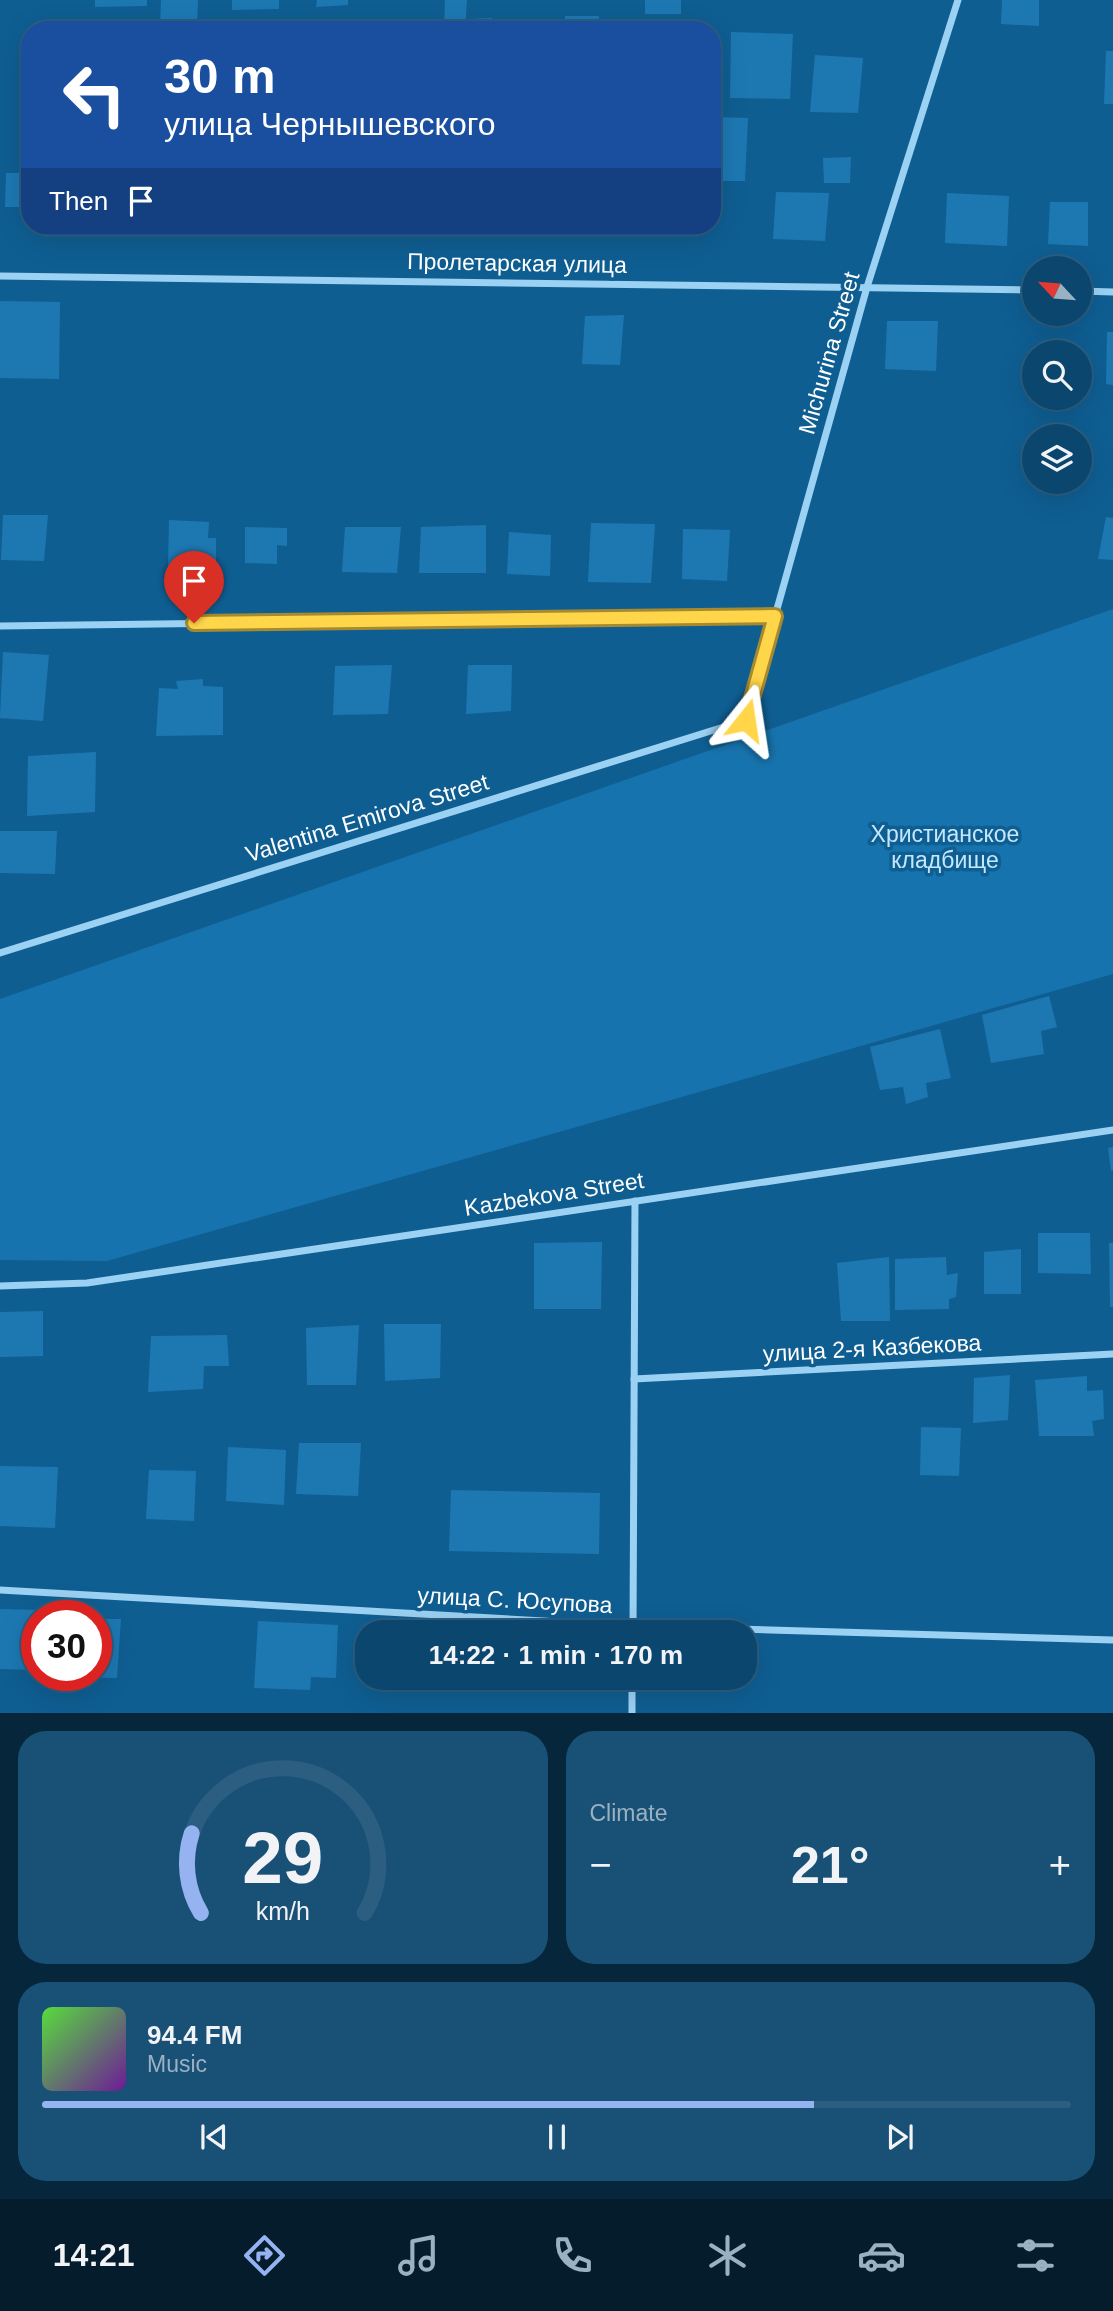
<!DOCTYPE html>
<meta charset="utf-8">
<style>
:root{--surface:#0b466e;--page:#195076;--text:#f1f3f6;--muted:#9ab1c2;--line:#2b5e81;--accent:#95b2f1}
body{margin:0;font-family:Arial,sans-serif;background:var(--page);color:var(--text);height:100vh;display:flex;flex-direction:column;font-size:26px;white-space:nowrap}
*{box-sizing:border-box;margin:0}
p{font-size:23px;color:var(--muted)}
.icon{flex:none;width:38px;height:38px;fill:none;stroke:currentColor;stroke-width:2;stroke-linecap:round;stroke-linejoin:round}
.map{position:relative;height:1713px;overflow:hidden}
.panel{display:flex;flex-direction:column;gap:18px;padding:18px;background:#06263c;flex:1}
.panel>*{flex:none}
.guide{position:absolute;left:21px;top:21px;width:700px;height:214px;border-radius:28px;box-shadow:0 7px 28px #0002,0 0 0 2px var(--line);background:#1a4fa0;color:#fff;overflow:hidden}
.needle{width:46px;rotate:296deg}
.tools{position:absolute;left:1022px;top:256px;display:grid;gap:14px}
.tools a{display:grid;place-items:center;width:70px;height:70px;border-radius:50%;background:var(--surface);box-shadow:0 7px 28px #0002,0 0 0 2px var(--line);font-size:35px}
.speed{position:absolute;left:21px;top:1600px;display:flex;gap:14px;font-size:35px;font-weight:700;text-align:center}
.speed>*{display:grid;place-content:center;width:91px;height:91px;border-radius:50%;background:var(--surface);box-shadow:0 7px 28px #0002,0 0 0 2px var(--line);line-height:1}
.speed .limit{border:10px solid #d22;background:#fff;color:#111}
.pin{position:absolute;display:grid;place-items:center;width:60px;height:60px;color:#fff;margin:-72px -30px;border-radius:50% 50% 50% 0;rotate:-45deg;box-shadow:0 0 7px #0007}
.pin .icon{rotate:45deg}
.me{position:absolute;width:77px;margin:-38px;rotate:15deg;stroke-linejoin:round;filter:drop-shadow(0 0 5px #0008)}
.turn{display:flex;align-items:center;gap:24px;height:147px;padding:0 28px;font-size:32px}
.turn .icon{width:91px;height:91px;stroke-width:2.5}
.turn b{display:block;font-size:49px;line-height:60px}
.then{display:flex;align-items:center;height:66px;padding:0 28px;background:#0003;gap:14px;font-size:26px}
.big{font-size:52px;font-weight:800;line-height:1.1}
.panel .card{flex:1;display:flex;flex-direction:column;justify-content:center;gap:10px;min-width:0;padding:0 24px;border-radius:28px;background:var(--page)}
.panel .dial{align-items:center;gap:0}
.dial svg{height:182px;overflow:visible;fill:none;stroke:var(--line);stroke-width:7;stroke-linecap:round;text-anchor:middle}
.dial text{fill:var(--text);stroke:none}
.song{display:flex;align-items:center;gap:21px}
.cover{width:84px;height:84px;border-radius:10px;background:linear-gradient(135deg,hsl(110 70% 55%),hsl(280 70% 35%))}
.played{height:7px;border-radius:4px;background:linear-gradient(90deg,var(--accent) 75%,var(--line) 75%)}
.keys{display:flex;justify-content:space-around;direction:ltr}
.heat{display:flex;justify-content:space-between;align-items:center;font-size:38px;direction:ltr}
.panel .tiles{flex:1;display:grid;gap:18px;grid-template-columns:1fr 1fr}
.card:last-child{grid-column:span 2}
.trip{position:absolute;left:355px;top:1620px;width:402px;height:70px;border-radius:28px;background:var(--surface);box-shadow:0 7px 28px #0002,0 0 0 2px var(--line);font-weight:800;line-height:70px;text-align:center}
.tab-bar{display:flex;height:112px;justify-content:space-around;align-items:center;background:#041c2c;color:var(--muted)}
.tab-bar .icon{width:49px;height:49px}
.tab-bar .selected{color:var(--accent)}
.tab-bar b{font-size:32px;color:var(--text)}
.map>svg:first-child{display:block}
.green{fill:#1773ad}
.building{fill:#1d78b2}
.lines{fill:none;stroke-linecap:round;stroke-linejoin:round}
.street{stroke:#9bd1f3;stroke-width:7}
.route-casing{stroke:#a68a30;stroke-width:18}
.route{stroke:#ffd54a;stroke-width:12}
.labels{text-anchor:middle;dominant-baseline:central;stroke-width:7;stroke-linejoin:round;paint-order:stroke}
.street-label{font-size:23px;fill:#fff;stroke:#0f5e92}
.park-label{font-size:23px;fill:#c3e7fe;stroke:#0f5e92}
</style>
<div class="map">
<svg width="1113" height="1713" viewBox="0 0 1113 1713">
<rect width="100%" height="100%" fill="#0f5e92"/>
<polygon class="green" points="1113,609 1113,974 107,1261 0,1260 0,999"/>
<g class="building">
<polygon points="95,0 147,0 147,6 95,7"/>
<polygon points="161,0 198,0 197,28 160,27"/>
<polygon points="232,0 279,0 279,9 232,10"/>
<polygon points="317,0 348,0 348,5 316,7"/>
<polygon points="445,0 467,0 465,30 444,30"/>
<rect x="645" y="0" width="36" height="14"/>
<polygon points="1002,0 1039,0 1039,26 1001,24"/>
<polygon points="565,16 599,16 598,30 565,30"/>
<polygon points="492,18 492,30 469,30 470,19"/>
<polygon points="731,32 793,34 790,99 730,98"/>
<polygon points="1106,51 1113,51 1113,104 1104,104"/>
<polygon points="815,55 863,58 858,113 810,112"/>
<polygon points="712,117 748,118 745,181 712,181"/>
<polygon points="851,157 850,183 824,183 823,158"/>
<polygon points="6,173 30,173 30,207 5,207"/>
<polygon points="776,192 829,193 825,241 773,239"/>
<polygon points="947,193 1009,196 1007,246 945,243"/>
<polygon points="1050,202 1088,202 1088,246 1048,244"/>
<rect x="412" y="226" width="56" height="8"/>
<polygon points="507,226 556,226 556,234 507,232"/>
<rect x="598" y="226" width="56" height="7"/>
<polygon points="0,301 60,302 59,379 0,378"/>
<polygon points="624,315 620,365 582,364 585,316"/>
<polygon points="887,321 938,321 936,371 885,369"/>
<polygon points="1107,332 1113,332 1113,385 1106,384"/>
<polygon points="3,515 48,515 44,561 1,560"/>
<polygon points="1106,517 1113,518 1113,560 1098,559"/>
<polygon points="169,520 209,522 208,538 216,538 216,564 168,565"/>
<polygon points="591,523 655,524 651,583 588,582"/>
<polygon points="486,525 486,573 419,573 421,527"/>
<polygon points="245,527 287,528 287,546 277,545 277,564 245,563"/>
<polygon points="345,527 401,527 397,573 342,572"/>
<polygon points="683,529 730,530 727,581 682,579"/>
<polygon points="509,532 551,535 550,576 507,574"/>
<polygon points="3,652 49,655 43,721 0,718"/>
<polygon points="392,665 388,714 333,715 335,666"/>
<polygon points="468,665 512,665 511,711 466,714"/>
<polygon points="203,679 203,686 223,687 223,735 156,736 159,688 178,689 176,681"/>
<polygon points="96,752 95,812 27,816 28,756"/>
<polygon points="0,831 57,831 55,874 0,873"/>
<polygon points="1049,996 1057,1027 1041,1031 1044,1054 991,1063 982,1015"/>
<polygon points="940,1029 951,1078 926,1083 928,1097 906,1104 903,1087 880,1090 870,1047"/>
<polygon points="1113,1147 1113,1170 1111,1171 1108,1148"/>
<polygon points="1038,1233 1090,1233 1091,1274 1038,1273"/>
<polygon points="602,1242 601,1309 534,1309 534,1243"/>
<polygon points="1109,1243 1113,1243 1113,1307 1110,1307"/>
<polygon points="1021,1249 1021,1294 984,1294 984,1252"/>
<polygon points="889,1257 890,1321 841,1321 837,1263"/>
<polygon points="946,1257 947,1275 958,1273 956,1297 949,1299 949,1309 895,1310 895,1259"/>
<polygon points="43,1311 43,1356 0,1357 0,1312"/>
<polygon points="384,1324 441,1324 440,1378 385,1381"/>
<polygon points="359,1325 356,1385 307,1385 306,1328"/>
<polygon points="227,1335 229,1366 204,1366 203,1389 148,1392 151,1336"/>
<polygon points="1010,1375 1008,1420 973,1423 974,1378"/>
<polygon points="1087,1376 1087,1391 1103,1390 1104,1419 1092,1421 1094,1436 1039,1436 1035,1380"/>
<polygon points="921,1427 961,1428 959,1476 920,1475"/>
<polygon points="299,1443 361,1443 358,1496 296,1494"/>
<polygon points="228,1447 286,1450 284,1505 226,1501"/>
<polygon points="0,1466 58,1467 55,1528 0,1526"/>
<polygon points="149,1470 196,1471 194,1521 146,1519"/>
<polygon points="451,1490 600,1493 599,1554 449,1551"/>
<polygon points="0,1609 44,1610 44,1615 37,1615 37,1670 0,1669"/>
<polygon points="96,1619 121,1619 117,1678 62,1677 62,1675 96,1675"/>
<polygon points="258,1621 338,1625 336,1678 311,1677 310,1690 254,1688"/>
</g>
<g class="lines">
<g class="street">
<polyline points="0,276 1034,290"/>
<polyline points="1080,291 1113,292"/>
<polyline points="0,626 775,616"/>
<polyline points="0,953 746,720 867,287 958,0"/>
<polyline points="0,1286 87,1283 1113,1130"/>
<polyline points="634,1379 1113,1354"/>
<polyline points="0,1590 633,1626 1113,1640"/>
<polyline points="633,1633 635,1201"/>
<polyline points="632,1713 632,1678"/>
</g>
</g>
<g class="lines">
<g class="route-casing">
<polyline id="route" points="194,623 775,616 746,720"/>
</g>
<use href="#route" class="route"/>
</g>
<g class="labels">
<g class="street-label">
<text transform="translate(517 263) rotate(1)">Пролетарская улица</text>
<text transform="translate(829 353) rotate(-74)">Michurina Street</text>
<text transform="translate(367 818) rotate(-17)">Valentina Emirova Street</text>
<text transform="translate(554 1194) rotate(-9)">Kazbekova Street</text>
<text transform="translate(872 1348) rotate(-3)">улица 2-я Казбекова</text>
<text transform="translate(515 1600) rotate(3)">улица С. Юсупова</text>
</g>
<g class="park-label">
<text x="945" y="834">Христианское<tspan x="945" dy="26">кладбище</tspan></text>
</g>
</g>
</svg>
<div class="tools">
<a><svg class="needle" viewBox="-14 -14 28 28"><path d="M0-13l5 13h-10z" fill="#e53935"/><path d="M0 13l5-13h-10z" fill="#9ab1c2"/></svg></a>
<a><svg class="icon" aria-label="search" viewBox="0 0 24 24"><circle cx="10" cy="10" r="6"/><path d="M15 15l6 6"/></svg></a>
<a><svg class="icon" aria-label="layers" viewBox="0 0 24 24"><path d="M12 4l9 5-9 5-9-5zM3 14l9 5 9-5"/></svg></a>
</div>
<div class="speed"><div class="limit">30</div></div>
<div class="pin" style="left:194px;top:623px;background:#d93025"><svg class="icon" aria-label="arrive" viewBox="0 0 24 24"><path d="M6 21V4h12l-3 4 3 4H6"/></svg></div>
<svg class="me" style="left:746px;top:720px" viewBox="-20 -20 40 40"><path d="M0-17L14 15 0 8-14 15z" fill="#ffd54a" stroke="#fff" stroke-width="4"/></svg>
<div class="trip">14:22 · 1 min · 170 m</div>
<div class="guide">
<div class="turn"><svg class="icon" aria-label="left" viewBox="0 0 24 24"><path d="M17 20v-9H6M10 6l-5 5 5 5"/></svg><div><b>30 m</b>улица Чернышевского</div></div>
<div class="then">Then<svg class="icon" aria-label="arrive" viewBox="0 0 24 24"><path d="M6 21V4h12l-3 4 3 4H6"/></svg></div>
</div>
</div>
<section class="panel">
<div class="tiles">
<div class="card dial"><svg viewBox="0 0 100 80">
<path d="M14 69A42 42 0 1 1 86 69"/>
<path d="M14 69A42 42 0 0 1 10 34" stroke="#95b2f1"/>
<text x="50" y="56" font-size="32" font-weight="700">29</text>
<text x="50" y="72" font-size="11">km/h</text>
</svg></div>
<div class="card"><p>Climate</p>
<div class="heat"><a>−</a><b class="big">21°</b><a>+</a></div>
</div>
<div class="card">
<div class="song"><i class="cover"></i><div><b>94.4 FM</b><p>Music</p></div></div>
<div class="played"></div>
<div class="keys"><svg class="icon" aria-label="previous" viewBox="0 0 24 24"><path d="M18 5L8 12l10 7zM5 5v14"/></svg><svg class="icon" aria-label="pause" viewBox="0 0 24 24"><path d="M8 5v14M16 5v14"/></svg><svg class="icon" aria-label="next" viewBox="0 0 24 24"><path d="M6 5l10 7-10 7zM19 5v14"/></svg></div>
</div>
</div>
</section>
<nav class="tab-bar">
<b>14:21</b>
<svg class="icon selected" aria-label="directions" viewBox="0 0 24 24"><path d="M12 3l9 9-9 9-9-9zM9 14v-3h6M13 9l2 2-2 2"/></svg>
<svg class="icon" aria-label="music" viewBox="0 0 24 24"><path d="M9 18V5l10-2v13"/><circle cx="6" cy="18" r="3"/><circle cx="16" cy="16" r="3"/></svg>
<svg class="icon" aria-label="phone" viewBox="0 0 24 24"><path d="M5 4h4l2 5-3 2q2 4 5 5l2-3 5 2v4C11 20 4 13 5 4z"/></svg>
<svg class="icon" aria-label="climate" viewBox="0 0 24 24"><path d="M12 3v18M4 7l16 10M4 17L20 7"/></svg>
<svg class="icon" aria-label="car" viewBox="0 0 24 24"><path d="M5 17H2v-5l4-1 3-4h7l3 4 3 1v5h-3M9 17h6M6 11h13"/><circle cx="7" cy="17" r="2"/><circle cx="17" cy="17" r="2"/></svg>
<svg class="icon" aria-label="filters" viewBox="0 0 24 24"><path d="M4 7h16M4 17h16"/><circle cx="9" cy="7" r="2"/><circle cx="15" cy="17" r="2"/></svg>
</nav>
